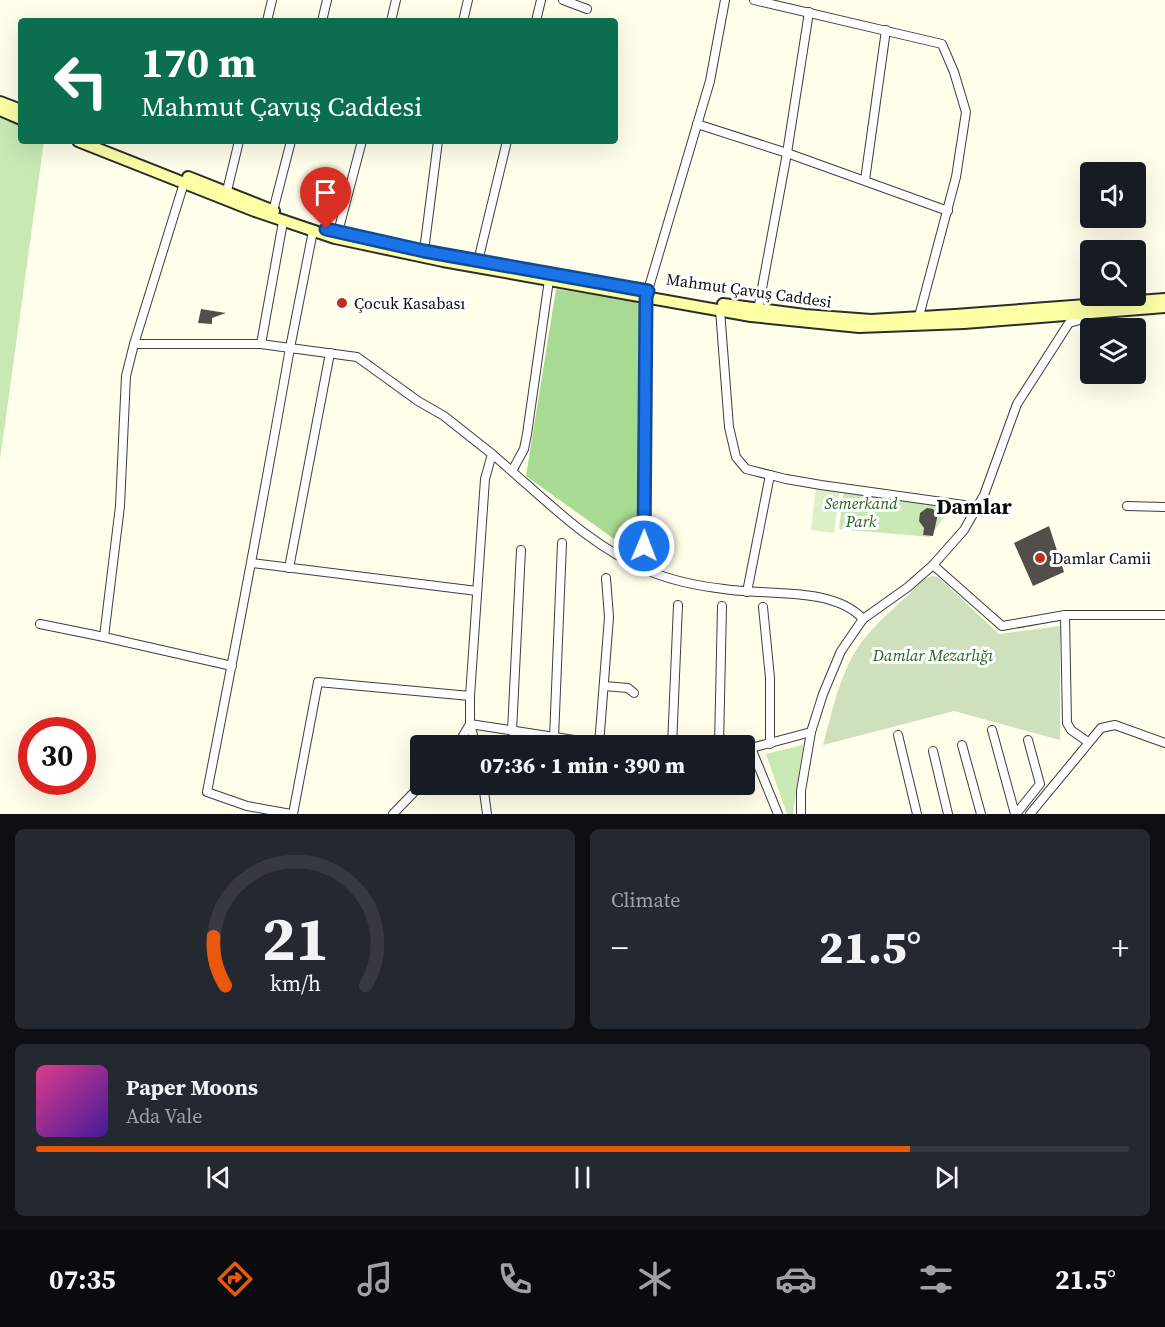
<!DOCTYPE html>
<meta charset="utf-8">
<style>
:root{--surface:#171b24;--page:#242831;--text:#f1f3f6;--muted:#9ea1a6;--line:#363941;--accent:#ea580c}
body{margin:0;font-family:"Source Serif 4",serif;background:var(--page);color:var(--text);height:100vh;display:flex;flex-direction:column;font-size:22px;white-space:nowrap}
*{box-sizing:border-box;margin:0}
p{font-size:20px;color:var(--muted)}
.icon{flex:none;width:33px;height:33px;fill:none;stroke:currentColor;stroke-width:2;stroke-linecap:round;stroke-linejoin:round}
.map{position:relative;height:814px;overflow:hidden}
.side{display:flex;flex-direction:column;gap:15px;padding:15px;background:#0d0f14;flex:1}
.side>*{flex:none}
.guide{position:absolute;left:18px;top:18px;width:600px;height:126px;border-radius:6px;box-shadow:0 6px 24px #0002;background:#0b6e4f;color:#fff;overflow:hidden}
.fabs{position:absolute;left:1080px;top:162px;display:grid;gap:12px}
.fabs a{display:grid;place-items:center;width:66px;height:66px;border-radius:6px;background:var(--surface);box-shadow:0 6px 24px #0002;font-size:30px}
.speed{position:absolute;left:18px;top:717px;display:flex;gap:12px;font-size:30px;font-weight:700;text-align:center}
.speed>*{display:grid;place-content:center;width:78px;height:78px;border-radius:50%;background:var(--surface);box-shadow:0 6px 24px #0002;line-height:1}
.speed .limit{border:9px solid #d22;background:#fff;color:#111}
.pin{position:absolute;display:grid;place-items:center;width:51px;height:51px;color:#fff;margin:-62px -26px;border-radius:50% 50% 50% 0;rotate:-45deg;box-shadow:0 0 6px #0007}
.pin .icon{rotate:45deg}
.me{position:absolute;width:66px;margin:-33px;rotate:1deg;stroke-linejoin:round;filter:drop-shadow(0 0 4px #0008)}
.turn{display:flex;align-items:center;gap:21px;height:126px;padding:0 24px;font-size:27px}
.turn .icon{width:78px;height:78px;stroke-width:2.5}
.turn b{display:block;font-size:42px;line-height:51px}
.big{font-size:45px;font-weight:800;line-height:1.1}
.side .widget{flex:1;display:flex;flex-direction:column;justify-content:center;gap:9px;min-width:0;padding:0 21px;border-radius:9px;background:var(--page)}
.side .dial{align-items:center;gap:0}
.dial svg{height:156px;overflow:visible;fill:none;stroke:var(--line);stroke-width:7;stroke-linecap:round;text-anchor:middle}
.dial text{fill:var(--text);stroke:none}
.song{display:flex;align-items:center;gap:18px}
.cover{width:72px;height:72px;border-radius:9px;background:linear-gradient(135deg,hsl(330 70% 55%),hsl(260 70% 35%))}
.played{height:6px;border-radius:3px;background:linear-gradient(90deg,var(--accent) 80%,var(--line) 80%)}
.keys{display:flex;justify-content:space-around;direction:ltr}
.heat{display:flex;justify-content:space-between;align-items:center;font-size:33px;direction:ltr}
.side .tiles{flex:1;display:grid;gap:15px;grid-template-columns:1fr 1fr}
.widget:last-child{grid-column:span 2}
.trip{position:absolute;left:410px;top:735px;width:345px;height:60px;border-radius:6px;background:var(--surface);box-shadow:0 6px 24px #0002;font-weight:800;line-height:60px;text-align:center}
.tab-bar{display:flex;height:96px;justify-content:space-around;align-items:center;background:#090b0e;color:var(--muted)}
.tab-bar .icon{width:42px;height:42px}
.tab-bar .selected{color:var(--accent)}
.tab-bar b{font-size:27px;color:var(--text)}
.map>svg:first-child{display:block}
.green{fill:#c8e9b4}
.forest{fill:#a9da93}
.cemetery{fill:#cfe0bc}
.pitch{fill:#dcf0c5}
.building{fill:#544e48}
.lines{fill:none;stroke-linecap:round;stroke-linejoin:round}
.street-casing{stroke:#3e3e3e;stroke-width:10}
.secondary-casing{stroke:#2d2d2d;stroke-width:14}
.street{stroke:#fff;stroke-width:8}
.secondary{stroke:#fdffa5;stroke-width:10}
.route-casing{stroke:#114b97;stroke-width:15}
.route{stroke:#1a73e8;stroke-width:10}
.poi-dot{fill:#bc2f22;stroke:#fff;stroke-width:2}
.labels{text-anchor:middle;dominant-baseline:central;stroke-width:6;stroke-linejoin:round;paint-order:stroke}
.street-label{font-size:16px;fill:#0b0b0b;stroke:#fff}
.poi-label{font-size:16px;fill:#0b0b0b;stroke:#fff;text-anchor:start}
.park-label{font-size:16px;font-style:italic;fill:#21631c;stroke:#fff}
.district-label{font-size:22px;font-weight:bold;fill:#0b0b0b;stroke:#fff}
</style>
<div class="map">
<svg width="1165" height="814" viewBox="0 0 1165 814">
<rect width="100%" height="100%" fill="#fffeea"/>
<g class="green">
<polygon points="0,113 21,121 21,141 44,141 0,460"/>
<polygon points="844,490 947,504 949,510 930,537 839,529"/>
<polygon points="803,745 793,814 787,814 766,754"/>
</g>
<polygon class="forest" points="556,289 640,302 641,404 638,556 526,476"/>
<path class="cemetery" d="M 932,576 L 938,577 L 999,634 L 1060,626 L 1060,740 L 954,711 L 823,745 C 831,716 837,687 850,661 C 866,628 900,605 924,579 Z"/>
<polygon class="pitch" points="816,486 840,489 834,533 811,530"/>
<g class="building">
<polygon points="201,309 226,313 212,318 212,324 198,323"/>
<polygon points="927,508 933,509 938,514 933,536 923,535 924,528 919,521 920,513"/>
<polygon points="1049,526 1064,572 1033,586 1014,543"/>
</g>
<g class="lines">
<g class="street-casing">
<g id="street">
<polyline points="563,0 587,9"/>
<polyline points="754,0 942,44 954,72 966,112 956,177 918,320"/>
<polyline points="267,21 272,0"/>
<polyline points="322,21 327,0"/>
<polyline points="391,21 396,0"/>
<polyline points="463,21 468,0"/>
<polyline points="536,21 541,0"/>
<polyline points="697,124 787,153 809,12"/>
<polyline points="865,180 886,30"/>
<polyline points="226,195 239,141"/>
<polyline points="273,211 291,141"/>
<polyline points="313,231 290,348 357,357 418,401 444,416 492,454 485,479 470,696 470,724 613,746"/>
<polyline points="338,232 362,141"/>
<polyline points="424,251 438,141"/>
<polyline points="478,261 507,141"/>
<polyline points="720,310 729,427 736,457 746,469 786,479 821,485 978,507"/>
<polyline points="758,310 787,153 948,211"/>
<polyline points="134,344 184,183"/>
<polyline points="261,344 283,222"/>
<path d="M 492,454 C 542,496 587,545 649,571 C 673,581 698,586 724,589 C 766,596 833,586 863,619"/>
<polyline points="512,471 524,449 527,434 549,280"/>
<polyline points="1127,506 1165,507"/>
<polyline points="252,563 477,591"/>
<polyline points="933,565 1002,626 1065,615 1165,615"/>
<polyline points="289,568 330,353"/>
<polyline points="644,569 646,297 710,81 725,0"/>
<polyline points="747,592 770,475"/>
<polyline points="763,607 770,678 770,744"/>
<polyline points="1065,615 1067,723 1071,730 1088,742"/>
<polyline points="40,624 104,637"/>
<path d="M 232,666 L 104,637 L 120,506 L 126,376 L 134,344 L 261,344 L 290,348 C 264,496 236,644 207,792 L 247,806 L 291,814"/>
<polyline points="604,686 628,688 634,693"/>
<polyline points="470,724 476,746"/>
<polyline points="992,730 1015,814"/>
<polyline points="512,731 521,550"/>
<polyline points="898,735 917,814"/>
<polyline points="554,738 562,543"/>
<polyline points="599,745 609,617 606,578"/>
<polyline points="962,745 981,814"/>
<polyline points="457,746 470,724"/>
<polyline points="672,746 678,605"/>
<polyline points="719,746 722,606"/>
<polyline points="744,748 751,748 811,732"/>
<polyline points="751,748 778,814"/>
<polyline points="933,751 948,814"/>
<polyline points="483,784 487,814"/>
<polyline points="293,814 318,682 470,696"/>
<polyline points="393,814 422,784"/>
<polyline points="801,814 801,791 811,732 823,694 841,651 863,619 908,587 933,565 964,530 984,495 1017,404 1069,323 1087,318"/>
<polyline points="1016,814 1040,784 1028,740"/>
<polyline points="1030,814 1101,728 1115,725 1165,743"/>
</g>
</g>
<g class="secondary-casing">
<g id="secondary">
<polyline points="0,102 21,110"/>
<polyline points="0,110 21,119"/>
<polyline points="78,141 255,211 335,238 443,261 751,316 859,327 964,323 1165,307"/>
<polyline points="188,177 274,211"/>
<polyline points="723,304 805,315 871,320 955,315 1165,299"/>
</g>
</g>
<use href="#street" class="street"/>
<use href="#secondary" class="secondary"/>
</g>
<g class="lines">
<g class="route-casing">
<polyline id="route" points="326,229 424,251 648,291 646,297 644,546"/>
</g>
<use href="#route" class="route"/>
</g>
<g class="poi-dot">
<circle cx="342" cy="303" r="6"/>
<circle cx="1040" cy="558" r="6"/>
</g>
<g class="labels">
<g class="street-label">
<text transform="translate(749 290) rotate(8)">Mahmut Çavuş Caddesi</text>
</g>
<g class="poi-label">
<text x="354" y="303">Çocuk Kasabası</text>
<text x="1052" y="558">Damlar Camii</text>
</g>
<g class="park-label">
<text x="861" y="503">Semerkand<tspan x="861" dy="18">Park</tspan></text>
<text x="933" y="655">Damlar Mezarlığı</text>
</g>
<g class="district-label">
<text x="974" y="506">Damlar</text>
</g>
</g>
</svg>
<div class="fabs">
<a><svg class="icon" aria-label="sound" viewBox="0 0 24 24"><path d="M4 9h4l5-4v14l-5-4H4zM17 9q2 3 0 6"/></svg></a>
<a><svg class="icon" aria-label="search" viewBox="0 0 24 24"><circle cx="10" cy="10" r="6"/><path d="M15 15l6 6"/></svg></a>
<a><svg class="icon" aria-label="layers" viewBox="0 0 24 24"><path d="M12 4l9 5-9 5-9-5zM3 14l9 5 9-5"/></svg></a>
</div>
<div class="speed"><div class="limit">30</div></div>
<div class="pin" style="left:326px;top:229px;background:#d93025"><svg class="icon" aria-label="arrive" viewBox="0 0 24 24"><path d="M6 21V4h12l-3 4 3 4H6"/></svg></div>
<svg class="me" style="left:644px;top:546px" viewBox="-20 -20 40 40"><circle r="17" fill="#1a73e8" stroke="#fff" stroke-width="3"/><path d="M0-11L8 9 0 5-8 9z" fill="#fff"/></svg>
<div class="trip">07:36 · 1 min · 390 m</div>
<div class="guide">
<div class="turn"><svg class="icon" aria-label="left" viewBox="0 0 24 24"><path d="M17 20v-9H6M10 6l-5 5 5 5"/></svg><div><b>170 m</b>Mahmut Çavuş Caddesi</div></div>
</div>
</div>
<section class="side">
<div class="tiles">
<div class="widget dial"><svg viewBox="0 0 100 80">
<path d="M14 69A42 42 0 1 1 86 69"/>
<path d="M14 69A42 42 0 0 1 8 44" stroke="#ea580c"/>
<text x="50" y="56" font-size="32" font-weight="700">21</text>
<text x="50" y="72" font-size="11">km/h</text>
</svg></div>
<div class="widget"><p>Climate</p>
<div class="heat"><a>−</a><b class="big">21.5°</b><a>+</a></div>
</div>
<div class="widget">
<div class="song"><i class="cover"></i><div><b>Paper Moons</b><p>Ada Vale</p></div></div>
<div class="played"></div>
<div class="keys"><svg class="icon" aria-label="previous" viewBox="0 0 24 24"><path d="M18 5L8 12l10 7zM5 5v14"/></svg><svg class="icon" aria-label="pause" viewBox="0 0 24 24"><path d="M8 5v14M16 5v14"/></svg><svg class="icon" aria-label="next" viewBox="0 0 24 24"><path d="M6 5l10 7-10 7zM19 5v14"/></svg></div>
</div>
</div>
</section>
<nav class="tab-bar">
<b>07:35</b>
<svg class="icon selected" aria-label="directions" viewBox="0 0 24 24"><path d="M12 3l9 9-9 9-9-9zM9 14v-3h6M13 9l2 2-2 2"/></svg>
<svg class="icon" aria-label="music" viewBox="0 0 24 24"><path d="M9 18V5l10-2v13"/><circle cx="6" cy="18" r="3"/><circle cx="16" cy="16" r="3"/></svg>
<svg class="icon" aria-label="phone" viewBox="0 0 24 24"><path d="M5 4h4l2 5-3 2q2 4 5 5l2-3 5 2v4C11 20 4 13 5 4z"/></svg>
<svg class="icon" aria-label="climate" viewBox="0 0 24 24"><path d="M12 3v18M4 7l16 10M4 17L20 7"/></svg>
<svg class="icon" aria-label="car" viewBox="0 0 24 24"><path d="M5 17H2v-5l4-1 3-4h7l3 4 3 1v5h-3M9 17h6M6 11h13"/><circle cx="7" cy="17" r="2"/><circle cx="17" cy="17" r="2"/></svg>
<svg class="icon" aria-label="filters" viewBox="0 0 24 24"><path d="M4 7h16M4 17h16"/><circle cx="9" cy="7" r="2"/><circle cx="15" cy="17" r="2"/></svg>
<b>21.5°</b>
</nav>
